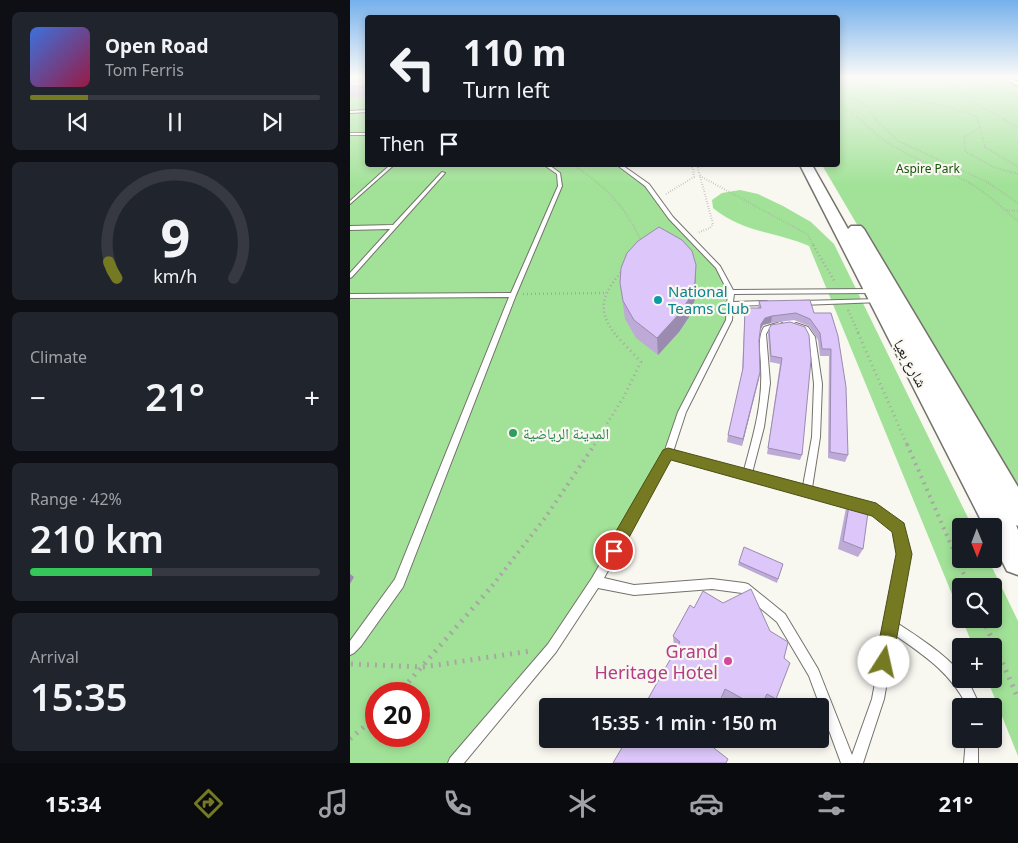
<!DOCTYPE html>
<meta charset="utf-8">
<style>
:root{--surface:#171b24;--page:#20242c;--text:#f1f3f6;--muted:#9ea1a6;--line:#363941;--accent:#747922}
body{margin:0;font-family:"Noto Sans","Noto Naskh Arabic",sans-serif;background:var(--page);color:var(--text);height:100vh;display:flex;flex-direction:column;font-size:19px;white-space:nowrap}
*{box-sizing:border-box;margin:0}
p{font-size:16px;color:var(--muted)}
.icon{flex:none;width:28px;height:28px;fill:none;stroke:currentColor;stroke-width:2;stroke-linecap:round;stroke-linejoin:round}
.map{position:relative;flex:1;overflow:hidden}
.panel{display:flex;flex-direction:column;gap:12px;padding:12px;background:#0d0f14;width:350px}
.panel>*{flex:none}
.top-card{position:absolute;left:15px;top:15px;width:475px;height:152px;border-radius:5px;box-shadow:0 2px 8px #0003;background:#171b24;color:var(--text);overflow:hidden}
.needle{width:32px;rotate:179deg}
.controls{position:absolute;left:602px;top:518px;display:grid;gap:10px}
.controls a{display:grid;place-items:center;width:50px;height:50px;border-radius:5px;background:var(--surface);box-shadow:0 2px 8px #0003;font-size:25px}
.speed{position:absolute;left:15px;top:682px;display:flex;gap:10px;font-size:25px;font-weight:700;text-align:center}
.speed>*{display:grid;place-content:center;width:65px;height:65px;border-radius:50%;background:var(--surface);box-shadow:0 2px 8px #0003;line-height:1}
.speed .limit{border:8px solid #d22;background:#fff;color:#111}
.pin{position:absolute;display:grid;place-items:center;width:42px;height:42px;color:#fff;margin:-21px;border:2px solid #fff;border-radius:50%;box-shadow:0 1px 5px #0007}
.me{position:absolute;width:55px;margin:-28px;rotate:10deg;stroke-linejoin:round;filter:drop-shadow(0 0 4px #0008)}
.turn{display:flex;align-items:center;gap:18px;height:105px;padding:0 15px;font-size:22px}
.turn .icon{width:65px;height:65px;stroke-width:2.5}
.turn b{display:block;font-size:35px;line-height:42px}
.then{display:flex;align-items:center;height:48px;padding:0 15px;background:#0003;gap:10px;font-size:19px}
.big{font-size:38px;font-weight:600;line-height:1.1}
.panel .card{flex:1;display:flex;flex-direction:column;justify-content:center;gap:8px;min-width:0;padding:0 18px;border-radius:8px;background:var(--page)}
.panel .dial{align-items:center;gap:0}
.dial svg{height:130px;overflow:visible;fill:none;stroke:var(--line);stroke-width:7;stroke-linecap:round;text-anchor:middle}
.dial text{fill:var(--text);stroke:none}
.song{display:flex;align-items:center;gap:15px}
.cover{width:60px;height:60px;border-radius:8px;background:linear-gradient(135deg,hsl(220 70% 55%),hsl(340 70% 35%))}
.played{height:5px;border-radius:2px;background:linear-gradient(90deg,var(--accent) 20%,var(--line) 20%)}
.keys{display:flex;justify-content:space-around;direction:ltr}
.heat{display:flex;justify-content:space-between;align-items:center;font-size:28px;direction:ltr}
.charge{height:8px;border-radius:4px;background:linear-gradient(90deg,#34c759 42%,var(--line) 0)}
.trip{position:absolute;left:189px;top:698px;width:290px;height:50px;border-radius:5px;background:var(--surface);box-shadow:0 2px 8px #0003;font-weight:600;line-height:50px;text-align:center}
.tabs{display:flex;height:80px;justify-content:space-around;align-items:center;background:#090b0e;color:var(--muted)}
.tabs .icon{width:35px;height:35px}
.tabs .active{color:var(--accent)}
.tabs b{font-size:22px;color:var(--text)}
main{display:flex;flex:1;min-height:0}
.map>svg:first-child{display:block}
.green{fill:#a2e298;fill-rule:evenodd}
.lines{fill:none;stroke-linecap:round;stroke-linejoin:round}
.lane-casing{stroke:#74726c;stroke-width:2}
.street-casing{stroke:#74726c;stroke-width:3}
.secondary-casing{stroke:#74726c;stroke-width:3}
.path-far5{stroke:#a8a7a2;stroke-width:1;stroke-dasharray:0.5 1;stroke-linecap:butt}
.path-far4{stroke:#a8a7a2;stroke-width:2;stroke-dasharray:0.5 2;stroke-linecap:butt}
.path-far3{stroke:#a8a7a2;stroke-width:2.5;stroke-dasharray:1 3;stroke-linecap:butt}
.path-far2{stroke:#a8a7a2;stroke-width:3;stroke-dasharray:1 4;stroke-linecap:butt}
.path-far1{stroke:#a8a7a2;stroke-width:4;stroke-dasharray:2 5;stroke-linecap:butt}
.path{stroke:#a8a7a2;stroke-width:5;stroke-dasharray:2 6;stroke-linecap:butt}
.lane{fill:#fff;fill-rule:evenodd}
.street{fill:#fff;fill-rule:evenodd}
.secondary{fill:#fff;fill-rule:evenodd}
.wall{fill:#bdaad7}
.shaded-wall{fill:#9a8baf}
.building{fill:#dcc6fa;stroke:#9a8baf}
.route{fill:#747922;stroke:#4b4f16}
.culture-dot{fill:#0f9aa8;stroke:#f8f7f0;stroke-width:2}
.leisure-dot{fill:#2e9e5b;stroke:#f8f7f0;stroke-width:2}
.hotel-dot{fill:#d1479c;stroke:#f8f7f0;stroke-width:2}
.labels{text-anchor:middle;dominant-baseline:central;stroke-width:4.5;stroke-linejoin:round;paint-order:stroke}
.far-park-label{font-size:12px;fill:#145508;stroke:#f8f7f0}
.culture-label{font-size:15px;fill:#0d838f;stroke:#f8f7f0;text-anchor:start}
.street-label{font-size:15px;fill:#191816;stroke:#f8f7f0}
.leisure-label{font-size:15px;fill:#27864d;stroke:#f8f7f0;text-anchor:start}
.near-hotel-label{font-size:18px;fill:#b23c85;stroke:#f8f7f0;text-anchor:end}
</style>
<main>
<section class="panel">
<div class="card">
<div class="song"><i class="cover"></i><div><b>Open Road</b><p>Tom Ferris</p></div></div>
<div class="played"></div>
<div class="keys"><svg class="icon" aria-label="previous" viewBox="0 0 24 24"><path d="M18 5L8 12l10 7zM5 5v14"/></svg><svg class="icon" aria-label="pause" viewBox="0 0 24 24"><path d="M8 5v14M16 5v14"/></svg><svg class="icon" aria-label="next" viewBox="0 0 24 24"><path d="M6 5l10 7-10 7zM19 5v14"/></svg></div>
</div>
<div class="card dial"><svg viewBox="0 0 100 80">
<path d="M14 69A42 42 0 1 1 86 69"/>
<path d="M14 69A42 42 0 0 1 9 59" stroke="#747922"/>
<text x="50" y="56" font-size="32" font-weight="700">9</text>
<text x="50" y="72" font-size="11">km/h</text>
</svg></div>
<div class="card"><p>Climate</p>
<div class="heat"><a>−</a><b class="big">21°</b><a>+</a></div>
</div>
<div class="card"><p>Range · 42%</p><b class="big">210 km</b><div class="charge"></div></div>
<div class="card"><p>Arrival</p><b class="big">15:35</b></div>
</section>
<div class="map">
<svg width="668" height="763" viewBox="0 0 668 763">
<rect width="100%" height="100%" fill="#f8f7f0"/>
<g class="green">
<path d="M 0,77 L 17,77 L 18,165 L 269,165 L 297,185 L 321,218 L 368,267 L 381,292 L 379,320 L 332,412 L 318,454 L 246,582 L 105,763 L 0,763 ZM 26,694 L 69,694 L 69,736 L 26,736 Z"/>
<polygon points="488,77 647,77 668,88 668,498 472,165 488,165"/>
<path d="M 390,190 L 408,194 L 433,206 L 461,222 L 484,244 L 622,526 L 611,526 L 611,559 L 638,559 L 668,621 L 668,756 L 637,679 L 644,679 L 644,646 L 623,646 L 612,619 L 644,619 L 644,586 L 611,586 L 611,616 L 459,246 C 425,231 393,233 363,208 L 362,200 L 372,193 Z"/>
</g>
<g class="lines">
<g class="lane-casing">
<g id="lane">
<polygon points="18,110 18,112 0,113 0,111"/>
<rect x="0" y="133" width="18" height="2"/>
<polygon points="40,165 44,165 0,204 0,201"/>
<polygon points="194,165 199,165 210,173 212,186 166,295 53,587 11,646 4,653 0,655 0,641 45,579 159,297 0,298 0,294 161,293 208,186 207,174"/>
<path d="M 267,165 L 272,165 L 299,184 L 323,217 L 370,266 L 383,290 L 524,289 L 527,291 L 524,293 L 384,294 L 383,302 L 417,301 L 420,303 L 417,305 L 383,306 L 382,320 L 336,412 L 323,452 L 394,470 C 403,437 413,403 411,368 C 411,355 407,338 414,327 L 430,322 L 432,323 L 433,324 L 432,325 L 419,329 L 416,334 L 420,383 L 414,427 L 402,473 L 453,486 L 462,437 L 464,384 L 459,337 L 454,331 L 443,325 L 446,323 L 458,327 L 465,337 L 472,384 L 470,437 L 462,488 L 530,507 L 552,525 L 559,554 L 547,623 C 570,638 593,653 611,673 L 611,679 L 615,679 L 621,687 L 630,706 L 617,706 C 601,673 575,656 545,635 L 534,699 L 513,763 L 491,763 L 459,676 L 427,622 L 392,593 L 362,589 L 284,595 L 248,588 L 206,652 L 114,763 L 98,763 L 100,758 L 198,644 L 242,578 L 314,453 L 328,412 L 376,320 L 378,292 L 366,268 L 319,219 L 295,186 ZM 320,458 L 524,514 L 545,530 L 549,554 L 522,699 L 502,755 L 468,669 L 435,614 L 398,584 L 394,583 L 362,579 L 284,585 L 254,578 Z"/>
<polygon points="92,172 95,173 2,277 0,278 0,273 40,229 0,230 0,226 43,225"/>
<polygon points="529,299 531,300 531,302 451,305 448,303 451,301"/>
<polygon points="616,739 628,739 628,763 614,763"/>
</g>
</g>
<g class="street-casing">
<polygon id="street" points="651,77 659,77 668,82 668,86"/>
</g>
<g class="secondary-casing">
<polygon id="secondary" points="450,165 462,165 503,238 498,229 501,226 511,226 514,229 668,487 668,526 666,525 668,530 668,575 657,571 644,545 644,526 634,526"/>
</g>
<g class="path-far5">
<path d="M 503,77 C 540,101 587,100 627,117 L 628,121"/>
<polyline points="591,77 627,104 657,121"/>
<polyline points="615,77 668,97"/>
<polyline points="488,85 509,82"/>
<polyline points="488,89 515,105 527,121"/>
<polyline points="488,103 512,121"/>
</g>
<g class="path-far4">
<path d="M 511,120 C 542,153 578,162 616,181 C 635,191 652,208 668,221"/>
<polyline points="526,120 548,141 637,182 668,203"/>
<polyline points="628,120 635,147 668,167"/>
<polyline points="654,120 668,128"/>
<polyline points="630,128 614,137 615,151 643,167 668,174"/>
<path d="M 223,165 C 254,185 277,207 291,242"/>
<polyline points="347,165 363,224 360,228 347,233"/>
<polyline points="350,176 457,234 464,246"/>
<polyline points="316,194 344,177 343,168 339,165"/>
<polyline points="657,210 668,211"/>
</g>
<g class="path-far3">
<polyline points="463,245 485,282"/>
<polyline points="173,294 255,293"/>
<polyline points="498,310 509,334"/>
<path d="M 265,334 C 245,308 254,292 273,270"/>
</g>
<g class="path-far2">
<polyline points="508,333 557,445"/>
<polyline points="244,445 273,398 291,362 264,333"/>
</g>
<g class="path-far1">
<polyline points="557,444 619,586"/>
<polyline points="142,586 195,518 245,444"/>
</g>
<g class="path">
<polyline points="633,619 668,698"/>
<polyline points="1,664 73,667 181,651"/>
<polyline points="48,694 143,585"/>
<polyline points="0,739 26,716"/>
</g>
<use href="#lane" class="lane"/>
<use href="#street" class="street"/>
<use href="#secondary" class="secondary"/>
</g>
<g class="wall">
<rect x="0" y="77" width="18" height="20"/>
<polygon points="346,265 345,299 339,317 329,332 308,355 286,338 275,319 270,283"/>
<polygon points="409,301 464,313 481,313 498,455 495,462 478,458 479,356 470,356 468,340 459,326 444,320 421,323 413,325 410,330 409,340 410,372 392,446 377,442 378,435 392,372 395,308 408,308"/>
<polygon points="440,322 452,455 450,460 417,454 430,364 420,362 418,334 419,329"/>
<polygon points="500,500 513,549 508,557 488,549 496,508"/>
<polygon points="389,562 433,564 427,583 388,565"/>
<polygon points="344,608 420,631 434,658 426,699 421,706 419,706 412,703 411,706 388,706 373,698 324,647 323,636"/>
</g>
<g class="shaded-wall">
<polygon points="346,265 345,299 339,317 329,332 308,355 307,338"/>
<polygon points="422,316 421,323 413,325 410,331 411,324 415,318"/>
<polygon points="410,372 409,379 392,446 393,439"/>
<polygon points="0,574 4,577 0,584"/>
</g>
<g class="building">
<polygon points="0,77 18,77 18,85 16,86 0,86"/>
<polygon points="309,227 332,240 342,251 346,265 345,282 339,299 329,314 307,338 284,320 273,301 270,283 271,268 277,253 288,241"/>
<polygon points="460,300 464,313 481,313 488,336 496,387 498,455 480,452 481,349 472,349 470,333 460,319 446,313 422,316 415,318 411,324 409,340 410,372 393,439 378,435 393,368 395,308 411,308 409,301"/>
<polygon points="440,322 455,327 459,335 461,360 452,455 418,448 432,358 421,356 419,329 421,325"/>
<polygon points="500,500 519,505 513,549 493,541"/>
<polygon points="394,547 433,564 428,579 389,562"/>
<polygon points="401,589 420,631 438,642 434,658 440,663 426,699 417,694 411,706 406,706 375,689 368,706 294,706 330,642 323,636 340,605 344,608 353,591 373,603"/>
<polygon points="277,739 361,739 362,740 360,745 378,759 376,763 263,763"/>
</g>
<linearGradient id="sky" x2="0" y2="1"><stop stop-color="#75b0ec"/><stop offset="0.42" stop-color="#fcfbf8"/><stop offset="1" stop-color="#fcfbf8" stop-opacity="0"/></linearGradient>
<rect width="668" height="184" fill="url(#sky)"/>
<polygon class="route" points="318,448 526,503 554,523 562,554 541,669 534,671 528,669 525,662 546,554 542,532 522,516 321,460 269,556 264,558 258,556 256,551 258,545 313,450"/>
<circle class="culture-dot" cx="308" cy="300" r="5"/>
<circle class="leisure-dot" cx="163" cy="433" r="5"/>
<circle class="hotel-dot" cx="378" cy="661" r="5"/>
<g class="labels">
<g class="far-park-label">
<text x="578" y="168">Aspire Park</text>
</g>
<g class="culture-label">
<text x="318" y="291">National<tspan x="318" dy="17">Teams Club</tspan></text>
</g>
<g class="street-label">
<text transform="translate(561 363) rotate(61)">شارع بعيا</text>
</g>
<g class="leisure-label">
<text x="173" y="433">المدينة الرياضية</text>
</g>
<g class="near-hotel-label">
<text x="368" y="651">Grand<tspan x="368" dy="21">Heritage Hotel</tspan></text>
</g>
</g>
</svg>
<div class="controls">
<a><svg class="needle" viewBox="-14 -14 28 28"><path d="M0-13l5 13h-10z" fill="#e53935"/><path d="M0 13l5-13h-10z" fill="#9ea1a6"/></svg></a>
<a><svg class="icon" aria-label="search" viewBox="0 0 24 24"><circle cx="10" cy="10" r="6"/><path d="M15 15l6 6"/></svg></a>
<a>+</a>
<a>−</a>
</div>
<div class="speed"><div class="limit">20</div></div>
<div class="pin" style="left:264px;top:551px;background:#d93025"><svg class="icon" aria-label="arrive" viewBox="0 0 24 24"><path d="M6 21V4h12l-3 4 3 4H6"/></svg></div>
<svg class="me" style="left:534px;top:662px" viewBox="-20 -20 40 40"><circle r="19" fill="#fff"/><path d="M0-13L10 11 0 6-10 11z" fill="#747922"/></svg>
<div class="trip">15:35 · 1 min · 150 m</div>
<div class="top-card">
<div class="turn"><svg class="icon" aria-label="left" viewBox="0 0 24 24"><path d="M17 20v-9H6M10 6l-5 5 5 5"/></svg><div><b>110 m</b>Turn left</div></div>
<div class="then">Then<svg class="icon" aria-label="arrive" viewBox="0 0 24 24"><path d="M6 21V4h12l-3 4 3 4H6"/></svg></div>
</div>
</div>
</main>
<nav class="tabs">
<b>15:34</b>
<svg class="icon active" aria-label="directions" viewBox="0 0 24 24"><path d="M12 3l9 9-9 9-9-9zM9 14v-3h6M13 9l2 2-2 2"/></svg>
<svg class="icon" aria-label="music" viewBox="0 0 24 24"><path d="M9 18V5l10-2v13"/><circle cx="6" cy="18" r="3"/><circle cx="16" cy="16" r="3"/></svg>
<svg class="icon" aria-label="phone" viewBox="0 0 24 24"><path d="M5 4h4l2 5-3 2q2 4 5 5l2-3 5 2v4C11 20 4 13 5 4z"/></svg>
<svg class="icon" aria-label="climate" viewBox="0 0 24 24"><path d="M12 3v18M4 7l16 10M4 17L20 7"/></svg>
<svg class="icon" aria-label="car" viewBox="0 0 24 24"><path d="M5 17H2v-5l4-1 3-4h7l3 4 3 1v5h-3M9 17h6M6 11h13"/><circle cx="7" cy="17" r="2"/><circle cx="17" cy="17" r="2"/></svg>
<svg class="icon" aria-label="filters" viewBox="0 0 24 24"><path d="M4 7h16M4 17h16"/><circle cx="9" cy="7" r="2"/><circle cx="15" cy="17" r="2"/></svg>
<b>21°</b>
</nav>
